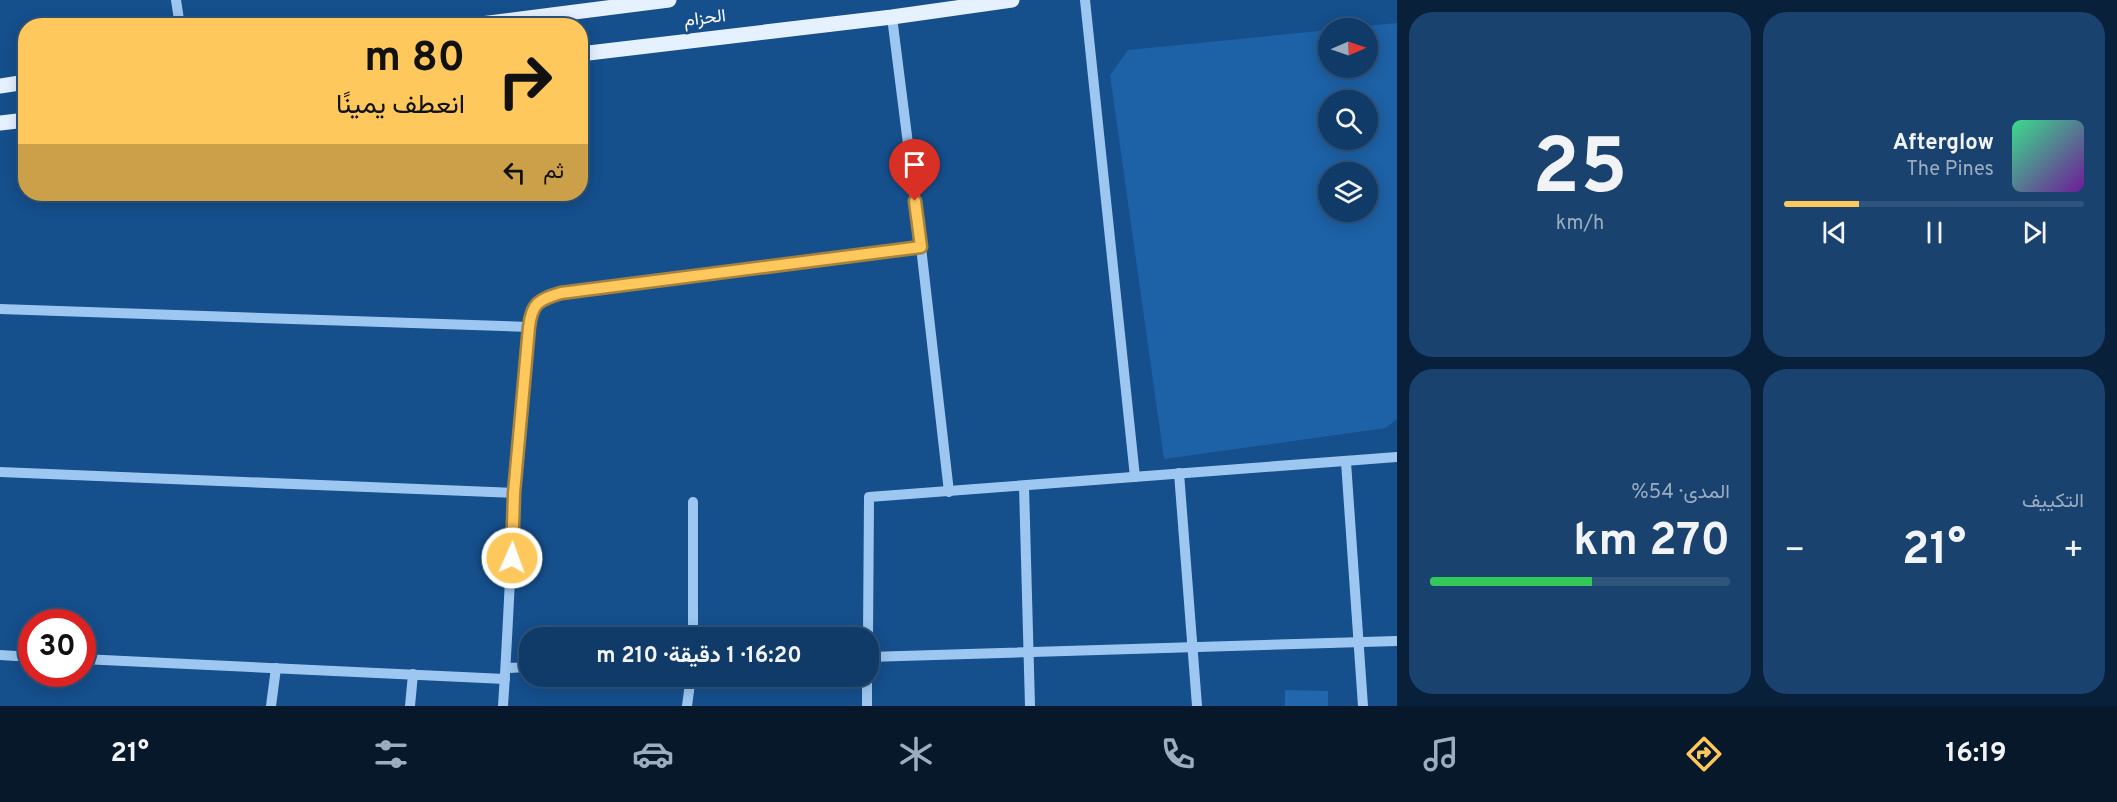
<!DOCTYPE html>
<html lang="ar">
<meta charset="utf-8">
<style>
:root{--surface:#103b69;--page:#19426f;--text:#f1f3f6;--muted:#9cadc0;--line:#30557d;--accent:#ffc85c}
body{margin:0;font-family:Overpass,Vazirmatn,sans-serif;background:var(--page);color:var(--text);direction:rtl;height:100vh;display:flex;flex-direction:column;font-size:22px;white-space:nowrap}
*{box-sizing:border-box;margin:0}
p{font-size:20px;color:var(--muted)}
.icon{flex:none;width:33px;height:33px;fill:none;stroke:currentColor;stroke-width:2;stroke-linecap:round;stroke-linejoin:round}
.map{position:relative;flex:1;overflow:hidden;direction:ltr}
.sheet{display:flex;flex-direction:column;gap:12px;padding:12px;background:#09203a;width:720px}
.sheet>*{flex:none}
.guide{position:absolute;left:18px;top:18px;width:570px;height:183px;border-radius:24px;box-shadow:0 3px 15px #0003,0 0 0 2px var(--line);direction:rtl;background:#ffc85c;color:#111;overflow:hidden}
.needle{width:39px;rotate:88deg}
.controls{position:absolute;left:1318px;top:18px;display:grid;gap:12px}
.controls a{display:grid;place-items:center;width:60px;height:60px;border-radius:50%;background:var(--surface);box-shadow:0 3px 15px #0003,0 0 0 2px var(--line);font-size:30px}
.speed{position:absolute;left:18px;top:609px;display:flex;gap:12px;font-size:30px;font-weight:700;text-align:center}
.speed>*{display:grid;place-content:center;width:78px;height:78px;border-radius:50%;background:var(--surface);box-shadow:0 3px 15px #0003,0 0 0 2px var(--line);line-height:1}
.speed .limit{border:9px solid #d22;background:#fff;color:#111}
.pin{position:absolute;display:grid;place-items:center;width:51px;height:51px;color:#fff;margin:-62px -26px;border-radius:50% 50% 50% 0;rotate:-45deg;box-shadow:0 0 6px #0007}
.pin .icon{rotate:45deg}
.me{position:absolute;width:66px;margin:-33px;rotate:2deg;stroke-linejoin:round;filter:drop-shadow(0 0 4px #0008)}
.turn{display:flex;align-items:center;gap:21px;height:126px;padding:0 24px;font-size:27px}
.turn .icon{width:78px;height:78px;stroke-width:2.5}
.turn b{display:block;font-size:42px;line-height:51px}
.then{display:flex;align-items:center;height:57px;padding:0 24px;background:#0003;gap:12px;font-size:22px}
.big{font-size:45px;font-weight:700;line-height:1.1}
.sheet .card{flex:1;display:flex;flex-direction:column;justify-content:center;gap:9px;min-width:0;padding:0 21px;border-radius:24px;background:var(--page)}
.sheet .dial{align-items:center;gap:0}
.dial b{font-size:78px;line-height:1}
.song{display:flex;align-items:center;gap:18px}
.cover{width:72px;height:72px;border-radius:9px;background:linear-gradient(135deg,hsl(150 70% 55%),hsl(280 70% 35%))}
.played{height:6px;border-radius:3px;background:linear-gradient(90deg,var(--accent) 25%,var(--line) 25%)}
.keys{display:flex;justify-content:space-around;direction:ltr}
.heat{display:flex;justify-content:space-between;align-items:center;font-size:33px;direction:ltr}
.charge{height:9px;border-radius:4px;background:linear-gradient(90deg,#34c759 54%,var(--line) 0)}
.sheet .tiles{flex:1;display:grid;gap:12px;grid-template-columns:repeat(2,1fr)}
.trip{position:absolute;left:519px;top:627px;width:360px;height:60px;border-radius:24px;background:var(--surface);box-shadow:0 3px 15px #0003,0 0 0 2px var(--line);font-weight:700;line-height:60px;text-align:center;direction:rtl}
.dock{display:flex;height:96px;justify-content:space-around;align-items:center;background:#06182a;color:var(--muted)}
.dock .icon{width:42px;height:42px}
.dock .current{color:var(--accent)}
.dock b{font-size:27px;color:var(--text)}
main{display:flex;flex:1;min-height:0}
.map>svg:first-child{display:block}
.green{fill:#1d61a6;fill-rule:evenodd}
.building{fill:#2266ab}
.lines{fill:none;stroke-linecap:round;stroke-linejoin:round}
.minor{stroke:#9dc7f0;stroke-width:10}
.major{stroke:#e6f1ff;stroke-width:15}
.route-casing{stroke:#a6823c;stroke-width:15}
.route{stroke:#ffc85c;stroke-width:10}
.labels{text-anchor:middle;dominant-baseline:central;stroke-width:6;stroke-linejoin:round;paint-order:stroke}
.street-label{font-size:18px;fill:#fff;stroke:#154f8c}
</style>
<main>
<section class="sheet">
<div class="tiles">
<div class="card">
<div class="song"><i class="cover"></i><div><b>Afterglow</b><p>The Pines</p></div></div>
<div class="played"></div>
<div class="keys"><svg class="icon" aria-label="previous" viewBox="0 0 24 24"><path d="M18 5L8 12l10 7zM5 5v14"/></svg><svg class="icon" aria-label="pause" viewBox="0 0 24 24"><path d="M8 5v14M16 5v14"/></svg><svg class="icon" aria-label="next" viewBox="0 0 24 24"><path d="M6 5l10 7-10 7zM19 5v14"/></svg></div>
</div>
<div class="card dial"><b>25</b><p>km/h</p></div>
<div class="card"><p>التكييف</p>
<div class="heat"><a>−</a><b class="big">21°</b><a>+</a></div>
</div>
<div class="card"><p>المدى · 54%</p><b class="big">270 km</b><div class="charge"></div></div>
</div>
</section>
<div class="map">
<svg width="1397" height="706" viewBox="0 0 1397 706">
<rect width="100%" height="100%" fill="#154f8c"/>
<path class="green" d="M 1397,23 L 1397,419 L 1386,428 L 1164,459 L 1110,75 L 1128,50 L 1329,30 L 1329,68 L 1368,68 L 1368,28 L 1344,28 ZM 1329,100 L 1368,100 L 1368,140 L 1329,140 ZM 1329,172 L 1368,172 L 1368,212 L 1329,212 Z"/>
<polygon class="building" points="1285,690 1328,691 1328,706 1285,706"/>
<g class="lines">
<g class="minor">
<polyline points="176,0 180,26"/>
<polyline points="1085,0 1135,477"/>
<polyline points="892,17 921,247 949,492"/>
<polyline points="0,309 529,327"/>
<polyline points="1346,462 1363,706"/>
<polyline points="0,472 514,493"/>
<polyline points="1179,473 1197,706"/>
<polyline points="1024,486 1030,706"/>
<polyline points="693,502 693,638"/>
<polyline points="868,638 869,497 1397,457"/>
<polyline points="0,655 32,657"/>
<polyline points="868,657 1397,641"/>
<polyline points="82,659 505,679"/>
<polyline points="507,668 530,667"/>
<polyline points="271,706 276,668"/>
<polyline points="410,706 413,674"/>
<path d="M 503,706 C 512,574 513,441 531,310 L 542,298 L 561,293 L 921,247"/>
<polyline points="687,706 691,676"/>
<polyline points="867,706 867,676"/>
</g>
<g class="major">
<polyline points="465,26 669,0"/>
<polyline points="580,54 892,17 1012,0"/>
<polyline points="0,86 26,82"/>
<polyline points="0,123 26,120"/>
</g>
</g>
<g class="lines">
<g class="route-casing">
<path id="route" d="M 512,558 L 514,493 L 529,327 C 532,303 538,300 561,293 L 921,247 L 915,201"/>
</g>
<use href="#route" class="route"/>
</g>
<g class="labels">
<g class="street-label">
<text transform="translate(705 19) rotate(-7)">الحزام</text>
</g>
</g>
</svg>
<div class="controls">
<a><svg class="needle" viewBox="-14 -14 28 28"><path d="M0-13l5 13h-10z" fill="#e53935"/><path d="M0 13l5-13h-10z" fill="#9cadc0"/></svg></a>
<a><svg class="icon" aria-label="search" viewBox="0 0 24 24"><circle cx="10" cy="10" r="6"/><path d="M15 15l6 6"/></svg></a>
<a><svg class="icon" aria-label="layers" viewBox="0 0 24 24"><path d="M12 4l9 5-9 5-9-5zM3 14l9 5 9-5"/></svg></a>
</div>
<div class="speed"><div class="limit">30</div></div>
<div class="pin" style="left:915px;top:201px;background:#d93025"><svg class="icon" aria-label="arrive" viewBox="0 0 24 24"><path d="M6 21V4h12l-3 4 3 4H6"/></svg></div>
<svg class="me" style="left:512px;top:558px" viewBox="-20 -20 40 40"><circle r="17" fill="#ffc85c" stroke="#fff" stroke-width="3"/><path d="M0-11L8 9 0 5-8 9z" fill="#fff"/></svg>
<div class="trip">16:20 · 1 دقيقة · 210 m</div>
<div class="guide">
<div class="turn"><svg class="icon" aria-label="right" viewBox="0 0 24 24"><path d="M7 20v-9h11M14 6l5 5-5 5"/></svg><div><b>80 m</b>انعطف يمينًا</div></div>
<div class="then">ثم<svg class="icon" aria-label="left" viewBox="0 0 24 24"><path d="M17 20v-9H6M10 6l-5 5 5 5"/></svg></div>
</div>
</div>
</main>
<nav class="dock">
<b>16:19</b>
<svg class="icon current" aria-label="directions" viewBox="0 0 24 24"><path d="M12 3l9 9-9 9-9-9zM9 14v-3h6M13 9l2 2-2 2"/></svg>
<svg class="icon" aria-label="music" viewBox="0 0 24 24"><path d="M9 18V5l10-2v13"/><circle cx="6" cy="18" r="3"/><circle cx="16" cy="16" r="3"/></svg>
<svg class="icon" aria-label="phone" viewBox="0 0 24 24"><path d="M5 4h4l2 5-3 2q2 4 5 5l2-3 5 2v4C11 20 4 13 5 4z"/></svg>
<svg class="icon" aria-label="climate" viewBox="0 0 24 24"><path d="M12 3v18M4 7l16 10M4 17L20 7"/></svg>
<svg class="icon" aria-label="car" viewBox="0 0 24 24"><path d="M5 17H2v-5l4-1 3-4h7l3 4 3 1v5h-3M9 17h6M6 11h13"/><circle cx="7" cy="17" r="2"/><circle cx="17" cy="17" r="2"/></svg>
<svg class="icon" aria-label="filters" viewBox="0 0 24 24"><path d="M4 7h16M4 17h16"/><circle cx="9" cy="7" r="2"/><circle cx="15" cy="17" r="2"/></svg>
<b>21°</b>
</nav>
